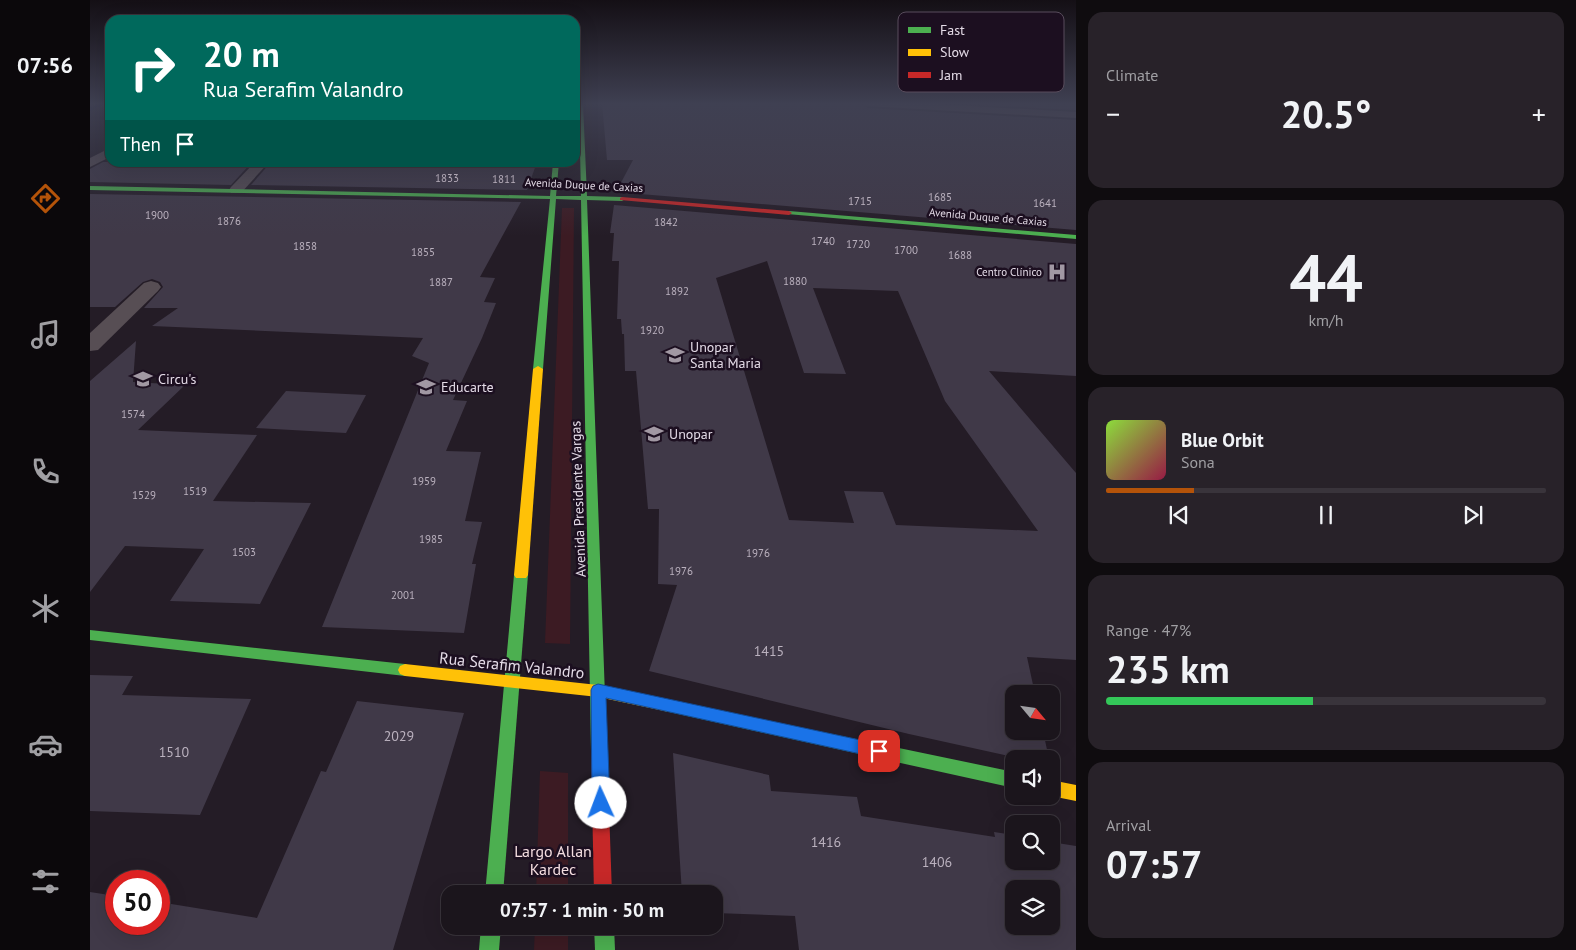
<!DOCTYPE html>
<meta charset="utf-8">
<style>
:root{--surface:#1b151c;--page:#282229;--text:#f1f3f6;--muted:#a09fa3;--line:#39343b;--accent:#b45309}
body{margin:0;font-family:"PT Sans",sans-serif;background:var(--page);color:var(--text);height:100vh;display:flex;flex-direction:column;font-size:19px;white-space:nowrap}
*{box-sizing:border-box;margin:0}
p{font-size:16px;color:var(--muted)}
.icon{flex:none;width:28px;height:28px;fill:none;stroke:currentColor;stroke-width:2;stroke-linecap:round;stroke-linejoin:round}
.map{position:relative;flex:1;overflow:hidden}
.drawer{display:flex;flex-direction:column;gap:12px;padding:12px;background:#0f0c0f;width:500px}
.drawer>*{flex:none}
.guide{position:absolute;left:15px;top:15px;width:475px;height:152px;border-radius:15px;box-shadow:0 5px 20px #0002,0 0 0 1px var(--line);background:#00695c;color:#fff;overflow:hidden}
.needle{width:32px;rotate:119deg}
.tools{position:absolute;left:915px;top:685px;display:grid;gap:10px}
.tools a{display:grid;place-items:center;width:55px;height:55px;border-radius:10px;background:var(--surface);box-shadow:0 5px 20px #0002,0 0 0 1px var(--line);font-size:25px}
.speed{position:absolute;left:15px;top:870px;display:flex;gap:10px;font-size:25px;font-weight:700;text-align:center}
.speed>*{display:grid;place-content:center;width:65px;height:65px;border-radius:50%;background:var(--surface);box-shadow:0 5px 20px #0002,0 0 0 1px var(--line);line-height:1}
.speed .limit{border:8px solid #d22;background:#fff;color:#111}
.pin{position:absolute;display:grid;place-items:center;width:42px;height:42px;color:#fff;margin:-21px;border-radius:10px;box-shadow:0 2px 8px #0006}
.me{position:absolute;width:55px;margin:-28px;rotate:358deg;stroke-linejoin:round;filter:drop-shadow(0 0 4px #0008)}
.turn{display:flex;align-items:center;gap:18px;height:105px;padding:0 15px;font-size:22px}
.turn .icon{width:65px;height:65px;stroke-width:2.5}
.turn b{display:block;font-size:35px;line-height:42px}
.then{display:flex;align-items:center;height:48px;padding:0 15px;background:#0003;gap:10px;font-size:19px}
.big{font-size:38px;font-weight:700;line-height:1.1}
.drawer .tile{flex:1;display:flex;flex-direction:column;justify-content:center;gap:8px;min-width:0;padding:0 18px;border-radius:15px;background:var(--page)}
.drawer .dial{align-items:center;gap:0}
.dial b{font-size:65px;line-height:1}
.song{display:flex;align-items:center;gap:15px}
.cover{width:60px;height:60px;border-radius:8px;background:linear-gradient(135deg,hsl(90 70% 55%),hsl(340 70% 35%))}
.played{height:5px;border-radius:2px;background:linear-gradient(90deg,var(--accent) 20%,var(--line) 20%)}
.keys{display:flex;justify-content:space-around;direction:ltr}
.heat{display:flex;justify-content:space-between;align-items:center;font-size:28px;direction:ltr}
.charge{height:8px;border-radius:4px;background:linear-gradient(90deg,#34c759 47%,var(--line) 0)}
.trip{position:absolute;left:351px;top:885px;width:282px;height:50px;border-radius:15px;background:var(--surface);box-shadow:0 5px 20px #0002,0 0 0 1px var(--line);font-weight:700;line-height:50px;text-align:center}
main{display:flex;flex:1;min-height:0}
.menu{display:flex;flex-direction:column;width:90px;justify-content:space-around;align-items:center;background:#0b080b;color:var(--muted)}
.menu .icon{width:35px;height:35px}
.menu .selected{color:var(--accent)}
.menu b{font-size:22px;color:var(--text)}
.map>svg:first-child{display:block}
.green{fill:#3c1b23}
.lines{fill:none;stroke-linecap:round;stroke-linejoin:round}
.stream{fill:#060735;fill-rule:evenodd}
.building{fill:#403948;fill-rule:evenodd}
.street{fill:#574e54;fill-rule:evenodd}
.fast{fill:#4caf50;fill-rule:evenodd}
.slow{fill:#ffc107;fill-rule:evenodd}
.jam{fill:#c62828;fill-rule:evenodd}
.route{fill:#1a73e8;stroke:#114b97}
.labels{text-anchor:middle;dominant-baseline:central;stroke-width:5;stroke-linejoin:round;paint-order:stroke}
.number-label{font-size:11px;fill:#bbb2bf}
.far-street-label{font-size:11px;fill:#e4dbe7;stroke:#1c0f20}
.far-poi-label{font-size:11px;fill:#e4dbe7;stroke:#1c0f20;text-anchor:end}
.poi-label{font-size:14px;fill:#e4dbe7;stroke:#1c0f20;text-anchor:start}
.street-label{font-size:14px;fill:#e4dbe7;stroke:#1c0f20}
.near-number-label{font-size:14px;fill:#bbb2bf}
.near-street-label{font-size:16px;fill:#e4dbe7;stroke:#1c0f20}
.near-park-label{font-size:16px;fill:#f4dde0;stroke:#1c0f20}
.key{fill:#1c0f20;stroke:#584c5c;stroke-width:1}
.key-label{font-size:14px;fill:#e4dbe7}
</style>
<main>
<nav class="menu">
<b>07:56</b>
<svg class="icon selected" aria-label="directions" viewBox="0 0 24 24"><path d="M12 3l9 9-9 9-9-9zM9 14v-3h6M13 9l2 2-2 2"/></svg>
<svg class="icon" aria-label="music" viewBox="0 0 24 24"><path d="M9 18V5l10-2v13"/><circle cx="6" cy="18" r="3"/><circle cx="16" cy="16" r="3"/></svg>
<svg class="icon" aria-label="phone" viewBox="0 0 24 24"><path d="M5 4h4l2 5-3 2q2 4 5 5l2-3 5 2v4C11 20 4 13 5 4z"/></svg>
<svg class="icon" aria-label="climate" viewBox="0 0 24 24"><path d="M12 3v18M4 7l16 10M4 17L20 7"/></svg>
<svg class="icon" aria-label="car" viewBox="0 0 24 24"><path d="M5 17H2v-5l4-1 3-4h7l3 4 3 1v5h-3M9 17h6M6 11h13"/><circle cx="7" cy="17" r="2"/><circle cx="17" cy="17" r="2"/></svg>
<svg class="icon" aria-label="filters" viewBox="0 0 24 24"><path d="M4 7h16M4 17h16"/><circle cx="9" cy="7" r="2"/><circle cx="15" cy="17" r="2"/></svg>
</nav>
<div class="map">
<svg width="986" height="950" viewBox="0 0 986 950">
<rect width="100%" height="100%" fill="#241c26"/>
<g class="green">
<polygon points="472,208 484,208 480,644 455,643"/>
<polygon points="450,771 478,773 478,894 446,894"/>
<polygon points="445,926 478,926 478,950 444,950"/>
</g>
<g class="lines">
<polygon class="stream" points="12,103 17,103 0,111 0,107"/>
</g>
<g class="building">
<polygon points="512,103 743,104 743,103 771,103 778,108 986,120 986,230 526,192 543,160 517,160"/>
<polygon points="854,103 986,103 986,110"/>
<polygon points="13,162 162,162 141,185 0,182 0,169"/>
<polygon points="181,162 447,162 437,190 161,185"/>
<polygon points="0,194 431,202 390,277 405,278 394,302 406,303 392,338 363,400 377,401 356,451 391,452 375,521 392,522 382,564 386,564 374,633 232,627 339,363 322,356 333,338 62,326 88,308 54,308 73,287 70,282 62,279 53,282 25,307 0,307"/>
<path d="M 524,205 L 986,244 L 986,376 L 899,371 L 986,473 L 986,660 L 937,657 L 945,694 L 924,694 L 924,731 L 953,731 L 959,759 L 932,759 L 819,734 L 559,671 L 587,585 L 568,584 L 569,509 L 558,509 L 546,371 L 535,371 L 534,334 L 532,334 L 531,319 L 527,319 L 529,261 L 522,261 L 524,233 L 520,233 ZM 677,261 L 714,373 L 756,374 L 723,288 L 808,291 L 855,401 L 948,531 L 806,525 L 793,492 L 754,491 L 764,523 L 699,520 L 626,278 Z"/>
<polygon points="46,341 43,382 95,385 48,430 167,435 123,501 221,503 170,604 80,601 114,549 35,546 0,592 0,381"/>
<polygon points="196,391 276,395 256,433 166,428"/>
<polygon points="0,675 43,676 32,695 161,699 110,815 0,811"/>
<polygon points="267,701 374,713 303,950 0,950 0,892 26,896 26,924 69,924 69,902 167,918 231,771 236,772"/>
<path d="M 583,753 L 679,775 L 681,791 L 767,797 L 771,816 L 905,837 L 904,832 L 924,835 L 924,861 L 961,861 L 961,842 L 986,846 L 986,950 L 709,950 L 705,916 L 625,913 L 625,894 L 592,894 ZM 924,889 L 961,889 L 961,926 L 924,926 Z"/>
</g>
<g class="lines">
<g class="street">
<polygon points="773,103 828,103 986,112 986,118 778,106"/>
<polygon points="20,148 20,157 0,167 0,158"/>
<polygon points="165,162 179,162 151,193 141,193 139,190 141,187"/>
<polygon points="61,281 68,283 71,287 68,291 8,350 0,351 0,333 54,283"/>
</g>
<g class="fast">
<polygon points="489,103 493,103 497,196 532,197 535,199 532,201 497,200 517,751 515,756 509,758 503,756 501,751 491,200 466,199 453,369 448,372 443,369 460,199 0,190 0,186 460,196 463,162 469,162 466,196 491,196"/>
<polygon points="699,211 986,235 986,239 697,214 697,212"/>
<polygon points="431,570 436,572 438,575 413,894 395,894 424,575 426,572"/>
<polygon points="0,630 315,664 320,666 322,670 320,674 315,676 0,640"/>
<polygon points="579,700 924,772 924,788 579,712 574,711 571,706 574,701"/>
<polygon points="391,926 411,926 409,950 389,950"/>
<polygon points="504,926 524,926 525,950 505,950"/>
</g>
<g class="slow">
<polygon points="448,366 453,369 438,575 436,578 426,578 424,575 443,369"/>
<polygon points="315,664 508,685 579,700 584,701 587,706 584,711 579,712 508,697 315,676 310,674 308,670 310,666"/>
<polygon points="961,780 986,785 986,801 961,796"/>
</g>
<g class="jam">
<polygon points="532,197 699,211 702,213 699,215 530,200 530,198"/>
<polygon points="509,744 515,746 517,751 522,894 504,894 501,751 503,746"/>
</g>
</g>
<linearGradient id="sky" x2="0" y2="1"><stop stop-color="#140f15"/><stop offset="0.44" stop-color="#3f4052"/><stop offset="1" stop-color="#3f4052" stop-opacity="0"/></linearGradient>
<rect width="986" height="236" fill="url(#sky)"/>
<polygon class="route" points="508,684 789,744 795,746 797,751 795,756 789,758 516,698 520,803 517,808 511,811 505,808 502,803 501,690 503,686"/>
<defs>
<g id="hospital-bare" transform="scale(1.5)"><path d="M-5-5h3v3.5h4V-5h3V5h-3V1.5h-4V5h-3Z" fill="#a198a3" stroke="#1c0f20" stroke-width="2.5" paint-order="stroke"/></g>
<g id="university-bare" transform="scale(1.5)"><path d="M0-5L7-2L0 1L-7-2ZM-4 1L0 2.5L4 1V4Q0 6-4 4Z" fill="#a198a3" stroke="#1c0f20" stroke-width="2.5" paint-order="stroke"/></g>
<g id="school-bare" transform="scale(1.5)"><path d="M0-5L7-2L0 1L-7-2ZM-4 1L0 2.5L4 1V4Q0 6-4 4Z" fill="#a198a3" stroke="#1c0f20" stroke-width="2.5" paint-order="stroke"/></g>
</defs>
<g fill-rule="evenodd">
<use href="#hospital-bare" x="967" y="272"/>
<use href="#university-bare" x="585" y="355"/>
<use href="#school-bare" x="53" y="379"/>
<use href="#school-bare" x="336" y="387"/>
<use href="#university-bare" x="564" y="434"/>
</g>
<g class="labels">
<g class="number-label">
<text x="357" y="178">1833</text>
<text x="414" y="179">1811</text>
<text x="850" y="197">1685</text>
<text x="770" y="201">1715</text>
<text x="955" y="203">1641</text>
<text x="67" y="215">1900</text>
<text x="139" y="221">1876</text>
<text x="576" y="222">1842</text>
<text x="733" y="241">1740</text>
<text x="768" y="244">1720</text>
<text x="215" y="246">1858</text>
<text x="816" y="250">1700</text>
<text x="333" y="252">1855</text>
<text x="870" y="255">1688</text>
<text x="705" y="281">1880</text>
<text x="351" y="282">1887</text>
<text x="587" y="291">1892</text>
<text x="562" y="330">1920</text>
<text x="43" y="414">1574</text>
<text x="334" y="481">1959</text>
<text x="105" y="491">1519</text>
<text x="54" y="495">1529</text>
<text x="341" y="539">1985</text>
<text x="154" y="552">1503</text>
<text x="668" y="553">1976</text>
<text x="591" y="571">1976</text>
<text x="313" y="595">2001</text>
</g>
<g class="far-street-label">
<text transform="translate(494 185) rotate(3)">Avenida Duque de Caxias</text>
<text transform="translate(898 217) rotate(5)">Avenida Duque de Caxias</text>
</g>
<g class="far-poi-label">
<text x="952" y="272">Centro Clínico</text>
</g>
<g class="poi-label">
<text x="600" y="347">Unopar<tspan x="600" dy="16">Santa Maria</tspan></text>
<text x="68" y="379">Circu's</text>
<text x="351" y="387">Educarte</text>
<text x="579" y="434">Unopar</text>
</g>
<g class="street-label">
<text transform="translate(488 499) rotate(-92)">Avenida Presidente Vargas</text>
</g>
<g class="near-number-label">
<text x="679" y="651">1415</text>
<text x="309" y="736">2029</text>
<text x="84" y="752">1510</text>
<text x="736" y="842">1416</text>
<text x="847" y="862">1406</text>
</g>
<g class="near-street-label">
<text transform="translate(422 665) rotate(6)">Rua Serafim Valandro</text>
</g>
<g class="near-park-label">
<text x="463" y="851">Largo Allan<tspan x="463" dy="18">Kardec</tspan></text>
</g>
</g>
<rect x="808" y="12" width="166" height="80" rx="8" class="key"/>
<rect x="818" y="27" width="23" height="6" fill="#4caf50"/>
<rect x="818" y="49" width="23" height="7" fill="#ffc107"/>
<rect x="818" y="72" width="23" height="6" fill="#c62828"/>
<g class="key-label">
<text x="850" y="35">Fast</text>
<text x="850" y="57">Slow</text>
<text x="850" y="80">Jam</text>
</g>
</svg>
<div class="tools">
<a><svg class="needle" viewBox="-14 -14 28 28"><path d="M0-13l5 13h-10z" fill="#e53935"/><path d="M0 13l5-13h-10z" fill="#a09fa3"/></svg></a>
<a><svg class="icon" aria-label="sound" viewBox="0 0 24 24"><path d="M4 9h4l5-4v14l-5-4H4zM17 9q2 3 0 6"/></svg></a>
<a><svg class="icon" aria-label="search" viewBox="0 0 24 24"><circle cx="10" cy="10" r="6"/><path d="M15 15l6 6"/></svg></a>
<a><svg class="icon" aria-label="layers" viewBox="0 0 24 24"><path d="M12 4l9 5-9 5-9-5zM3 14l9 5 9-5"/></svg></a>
</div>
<div class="speed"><div class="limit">50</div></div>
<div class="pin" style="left:789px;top:751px;background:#d93025"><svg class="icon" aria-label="arrive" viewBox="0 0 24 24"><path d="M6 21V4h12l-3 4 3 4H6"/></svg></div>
<svg class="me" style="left:511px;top:803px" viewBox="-20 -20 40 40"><circle r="19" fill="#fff"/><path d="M0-13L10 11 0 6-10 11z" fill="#1a73e8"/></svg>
<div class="trip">07:57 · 1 min · 50 m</div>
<div class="guide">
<div class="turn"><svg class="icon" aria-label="right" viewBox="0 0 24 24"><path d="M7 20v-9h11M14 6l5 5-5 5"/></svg><div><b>20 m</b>Rua Serafim Valandro</div></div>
<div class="then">Then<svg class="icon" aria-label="arrive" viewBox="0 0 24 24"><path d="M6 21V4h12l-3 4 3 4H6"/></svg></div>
</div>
</div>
<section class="drawer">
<div class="tile"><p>Climate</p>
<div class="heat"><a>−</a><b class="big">20.5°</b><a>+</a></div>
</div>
<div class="tile dial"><b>44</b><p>km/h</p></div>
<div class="tile">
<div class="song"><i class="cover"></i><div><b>Blue Orbit</b><p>Sona</p></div></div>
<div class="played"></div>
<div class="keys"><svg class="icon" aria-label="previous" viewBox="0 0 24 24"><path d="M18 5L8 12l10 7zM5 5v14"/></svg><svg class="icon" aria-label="pause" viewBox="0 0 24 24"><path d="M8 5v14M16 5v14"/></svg><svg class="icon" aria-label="next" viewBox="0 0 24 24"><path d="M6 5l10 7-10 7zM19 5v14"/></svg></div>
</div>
<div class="tile"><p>Range · 47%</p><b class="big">235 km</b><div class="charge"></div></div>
<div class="tile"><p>Arrival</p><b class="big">07:57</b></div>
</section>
</main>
